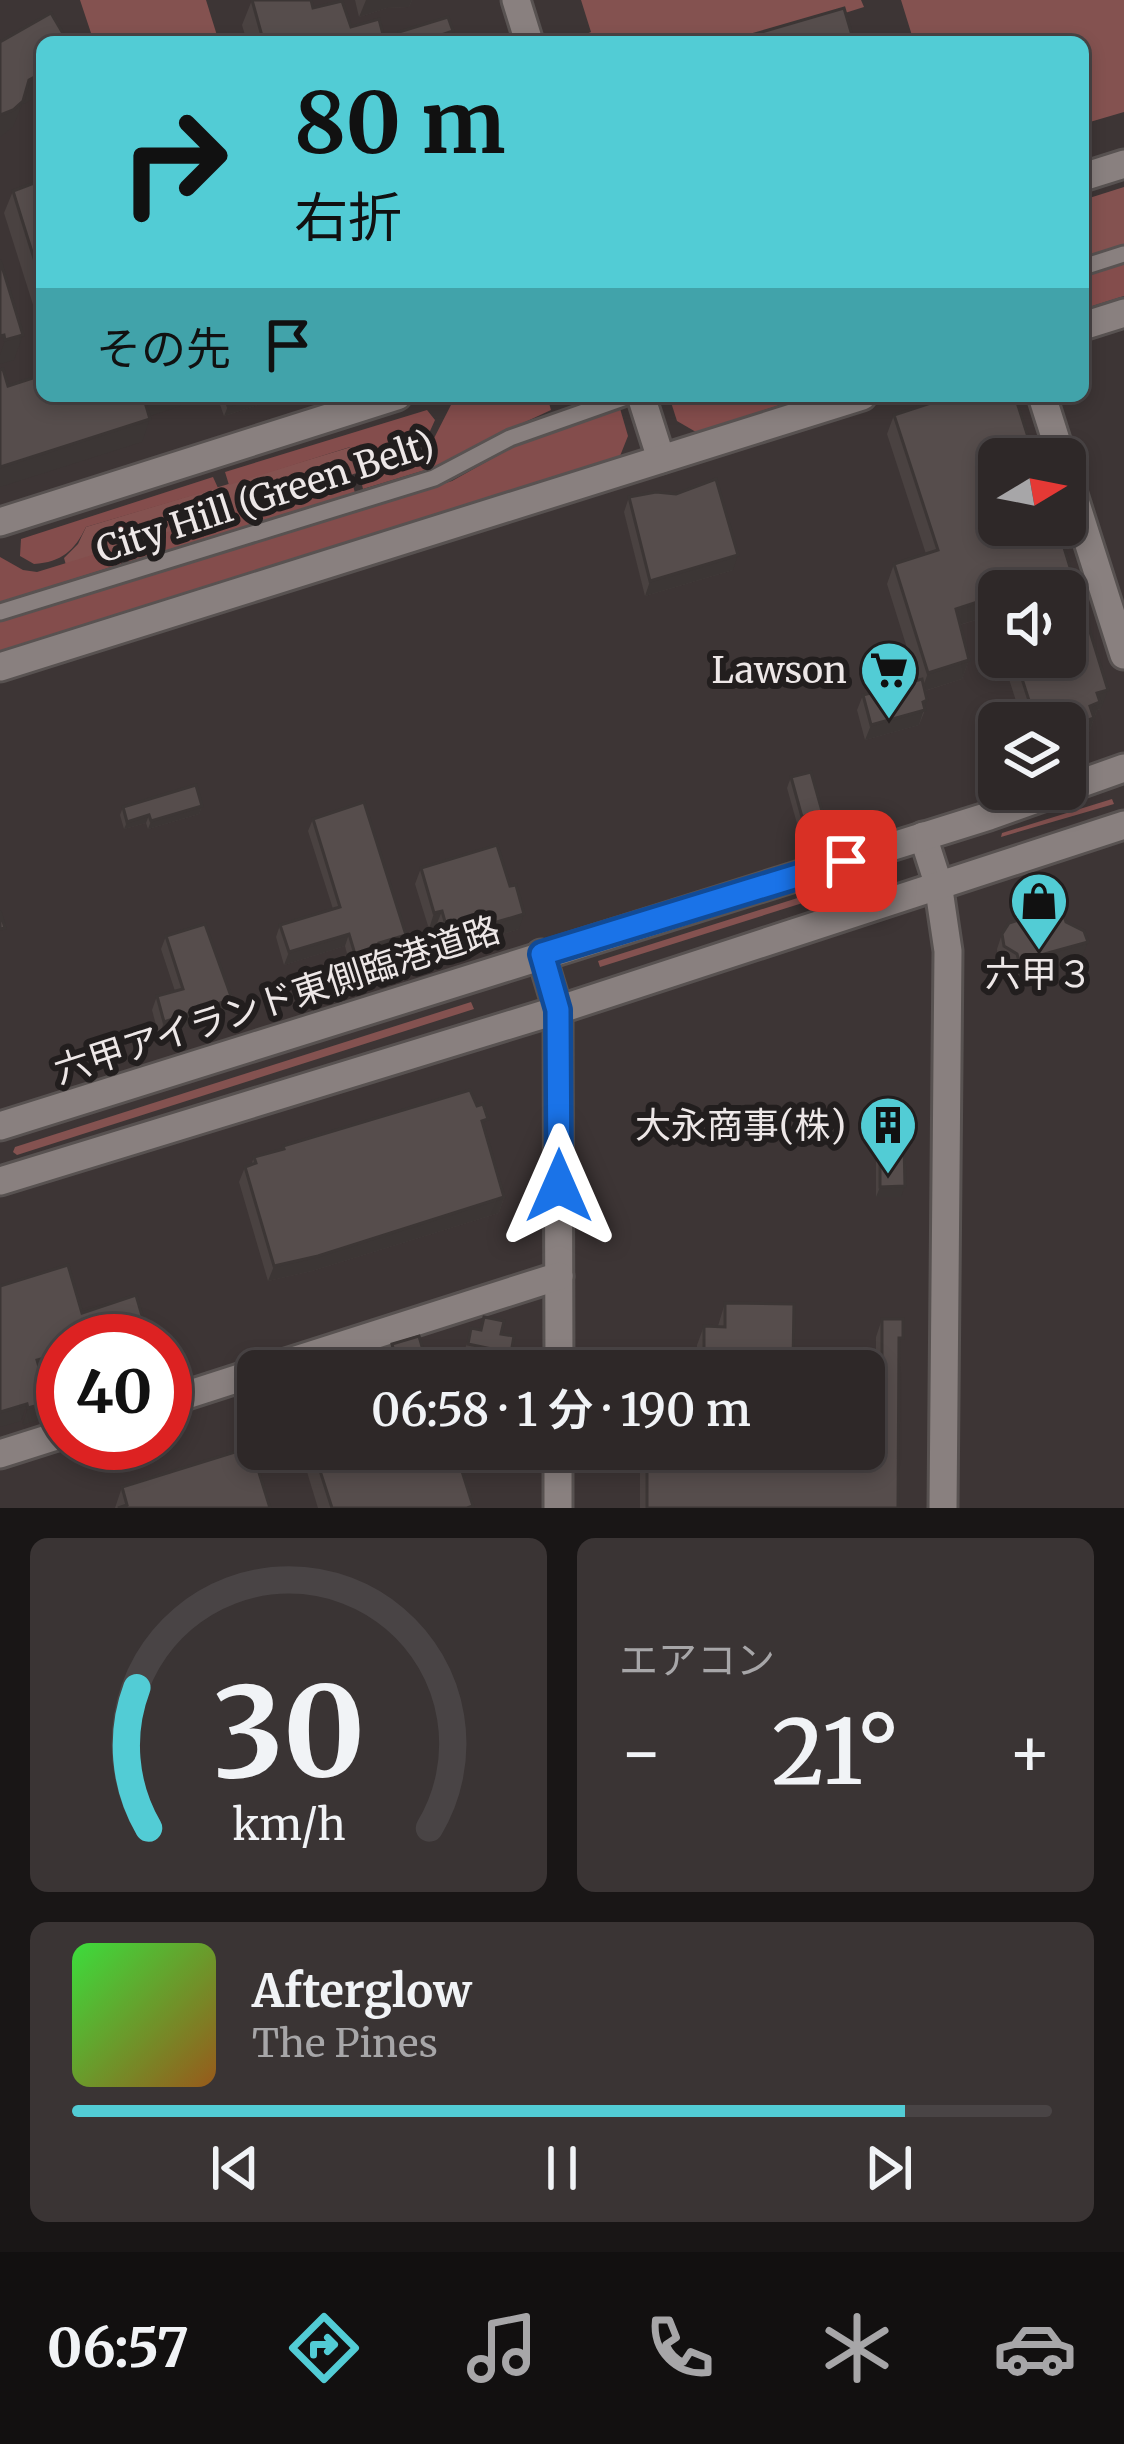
<!DOCTYPE html>
<html lang="ja">
<meta charset="utf-8">
<style>
:root{--surface:#2e2828;--page:#3a3434;--text:#f1f3f6;--muted:#a7a6a8;--line:#494445;--accent:#52ccd5}
body{margin:0;font-family:Merriweather,"Noto Sans JP",serif;background:var(--page);color:var(--text);height:100vh;display:flex;flex-direction:column;font-size:45px;white-space:nowrap}
*{box-sizing:border-box;margin:0}
p{font-size:39px;color:var(--muted)}
.icon{flex:none;width:66px;height:66px;fill:none;stroke:currentColor;stroke-width:2;stroke-linecap:round;stroke-linejoin:round}
.map{position:relative;height:1508px;overflow:hidden}
.side{display:flex;flex-direction:column;gap:30px;padding:30px;background:#191616;flex:1}
.side>*{flex:none}
.hud{position:absolute;left:36px;top:36px;width:1053px;height:366px;border-radius:18px;box-shadow:0 6px 18px #0003,0 0 0 3px var(--line);background:#52ccd5;color:#111;overflow:hidden}
.needle{width:78px;rotate:80deg}
.controls{position:absolute;left:978px;top:438px;display:grid;gap:24px}
.controls a{display:grid;place-items:center;width:108px;height:108px;border-radius:18px;background:var(--surface);box-shadow:0 6px 18px #0003,0 0 0 3px var(--line);font-size:60px}
.speed{position:absolute;left:36px;top:1314px;display:flex;gap:24px;font-size:60px;font-weight:700;text-align:center}
.speed>*{display:grid;place-content:center;width:156px;height:156px;border-radius:50%;background:var(--surface);box-shadow:0 6px 18px #0003,0 0 0 3px var(--line);line-height:1}
.speed .limit{border:18px solid #d22;background:#fff;color:#111}
.pin{position:absolute;display:grid;place-items:center;width:102px;height:102px;color:#fff;margin:-51px;border-radius:24px;box-shadow:0 6px 18px #0006}
.me{position:absolute;width:132px;margin:-66px;rotate:0deg;stroke-linejoin:round;filter:drop-shadow(0 0 9px #0008)}
.turn{display:flex;align-items:center;gap:42px;height:252px;padding:0 60px;font-size:54px}
.turn .icon{width:156px;height:156px;stroke-width:2.5}
.turn b{display:block;font-size:84px;line-height:102px}
.then{display:flex;align-items:center;height:114px;padding:0 60px;background:#0003;gap:24px;font-size:45px}
.big{font-size:90px;font-weight:600;line-height:1.1}
.side .card{flex:1;display:flex;flex-direction:column;justify-content:center;gap:18px;min-width:0;padding:0 42px;border-radius:18px;background:var(--page)}
.side .dial{align-items:center;gap:0}
.dial svg{height:312px;overflow:visible;fill:none;stroke:var(--line);stroke-width:7;stroke-linecap:round;text-anchor:middle}
.dial text{fill:var(--text);stroke:none}
.song{display:flex;align-items:center;gap:36px}
.cover{width:144px;height:144px;border-radius:18px;background:linear-gradient(135deg,hsl(120 70% 55%),hsl(30 70% 35%))}
.played{height:12px;border-radius:6px;background:linear-gradient(90deg,var(--accent) 85%,var(--line) 85%)}
.keys{display:flex;justify-content:space-around;direction:ltr}
.heat{display:flex;justify-content:space-between;align-items:center;font-size:66px;direction:ltr}
.side .tiles{flex:1;display:grid;gap:30px;grid-template-columns:1fr 1fr}
.card:last-child{grid-column:span 2}
.trip{position:absolute;left:237px;top:1350px;width:648px;height:120px;border-radius:18px;background:var(--surface);box-shadow:0 6px 18px #0003,0 0 0 3px var(--line);font-weight:600;line-height:120px;text-align:center}
.tab-bar{display:flex;height:192px;justify-content:space-around;align-items:center;background:#121010;color:var(--muted)}
.tab-bar .icon{width:84px;height:84px}
.tab-bar .current{color:var(--accent)}
.tab-bar b{font-size:54px;color:var(--text)}
.map>svg:first-child{display:block}
.green{fill:#845250}
.forest{fill:#844d4c}
.lines{fill:none;stroke-linecap:round;stroke-linejoin:round}
.pedestrian-casing{stroke:#585251;stroke-width:21}
.tertiary-casing{stroke:#585251;stroke-width:33}
.pedestrian{stroke:#89807f;stroke-width:15}
.tertiary{stroke:#89807f;stroke-width:27}
.wall{fill:#4a4241}
.shaded-wall{fill:#3c3635}
.building{fill:#564d4c;stroke:#3c3635;stroke-width:3}
.route-casing{stroke:#114b97;stroke-width:30}
.route{stroke:#1a73e8;stroke-width:21}
.labels{text-anchor:middle;dominant-baseline:central;stroke-width:12;stroke-linejoin:round;paint-order:stroke}
.street-label{font-size:36px;fill:#ede7e7;stroke:#221e1e}
.poi-label{font-size:36px;fill:#ede7e7;stroke:#221e1e;text-anchor:end}
</style>
<div class="map">
<svg width="1124" height="1508" viewBox="0 0 1124 1508">
<rect width="100%" height="100%" fill="#3d3535"/>
<g class="green">
<polygon points="80,0 206,0 219,42 94,42"/>
<polygon points="581,0 861,0 864,7 752,42 583,42 581,36 591,32"/>
<polygon points="901,0 1124,0 1124,112 1083,124 1083,42 914,42"/>
<polygon points="1124,187 1124,248 1083,261 1083,200"/>
<polygon points="351,447 383,455 385,464 66,565 64,558 78,544 86,527"/>
<polygon points="1112,799 1114,804 1001,837 1002,833"/>
<polygon points="845,883 847,889 600,967 598,961"/>
<polygon points="471,1002 474,1009 17,1155 13,1152 15,1147"/>
</g>
<g class="forest">
<polygon points="1124,260 1124,296 1083,309 1083,273"/>
<polygon points="473,396 547,396 551,410 474,446 445,464 363,489 359,473 429,448 452,403"/>
<polygon points="669,396 808,396 696,432 677,421"/>
<polygon points="619,405 628,436 620,456 0,652 0,621 452,481 527,439"/>
<polygon points="427,410 435,420 426,440 418,445 383,455 350,447 229,485 225,472"/>
<polygon points="350,475 355,493 129,562 123,546"/>
<path d="M 213,477 L 218,488 L 86,527 C 74,551 62,562 34,564 L 20,556 L 21,539 Z"/>
<polygon points="115,548 121,564 0,602 0,557 23,570 37,572"/>
</g>
<g class="lines">
<g class="pedestrian-casing">
<g id="pedestrian">
<polyline points="1083,267 1124,254"/>
<polyline points="0,612 434,478 510,438 629,396"/>
</g>
</g>
<g class="tertiary-casing">
<g id="tertiary">
<polyline points="516,0 529,42"/>
<polyline points="1083,177 1124,164"/>
<polyline points="1083,326 1124,313"/>
<polyline points="641,396 661,459"/>
<polyline points="1042,396 1062,459"/>
<polyline points="1065,469 1124,655"/>
<polyline points="0,522 397,396"/>
<polyline points="0,667 862,396"/>
<polyline points="923,836 938,883 948,951 943,1508"/>
<polyline points="541,954 558,1010 559,1371"/>
<polyline points="0,1126 989,816 1124,768"/>
<polyline points="0,1181 558,1010 1124,825"/>
<polyline points="261,1371 559,1276"/>
<polyline points="165,1402 258,1372"/>
<polyline points="0,1454 63,1434"/>
<polyline points="558,1508 558,1449"/>
</g>
</g>
<use href="#pedestrian" class="pedestrian"/>
<use href="#tertiary" class="tertiary"/>
</g>
<g class="wall">
<polygon points="252,0 311,0 313,8 385,42 247,42 242,25"/>
<polygon points="355,0 412,0 409,7 387,8 359,17"/>
<polygon points="42,180 42,333 4,213 13,191"/>
<polygon points="217,396 285,396 224,416"/>
<polygon points="894,415 996,520 1001,537 1101,709 1097,710 1087,738 1065,745 1065,723 1023,723 1002,657 1065,657 999,591 999,647 989,616 960,625 969,660 962,679 925,691 925,710 919,725 865,740 857,710 863,695 917,680 887,584 894,564 926,554 887,434"/>
<polygon points="629,497 733,570 645,596 624,512"/>
<polygon points="791,777 818,821 798,827 787,788"/>
<polygon points="202,806 199,814 148,829 146,823 124,829 120,815 123,807"/>
<polygon points="313,819 406,935 401,948 382,953 378,966 352,973 345,946 284,965 276,937 280,925 333,909 308,831"/>
<polygon points="421,868 510,886 519,929 444,951 436,926 429,929 415,884"/>
<polygon points="1066,922 1082,957 1013,976 1011,970 998,961 997,949 1002,934"/>
<polygon points="166,936 232,999 227,1013 159,1036 152,1010 157,996 175,991 161,949"/>
<polygon points="484,1129 504,1197 499,1213 312,1271 268,1281 239,1182 245,1167 251,1165 254,1157 282,1150 283,1146"/>
<polygon points="880,1145 901,1197 876,1197 876,1155"/>
<polygon points="725,1303 793,1362 876,1363 876,1337 882,1319 899,1349 898,1508 640,1508 640,1462 645,1449 864,1449 864,1371 621,1371 625,1360 697,1361 697,1345 704,1326 718,1326"/>
<polygon points="484,1317 501,1334 511,1353 507,1362 464,1353 471,1328 480,1329"/>
<polygon points="392,1344 429,1371 393,1371 388,1354"/>
<polygon points="314,1452 473,1506 472,1508 318,1508 307,1472"/>
<polygon points="122,1487 270,1508 115,1508"/>
</g>
<g class="shaded-wall">
<polygon points="366,0 412,0 409,7 387,8 359,17"/>
<polygon points="453,31 451,36 434,42 421,42"/>
<polygon points="42,73 42,94 22,105 13,127 0,137 0,115 29,80"/>
<polygon points="23,335 14,360 0,364 0,355 5,340"/>
<polygon points="152,396 183,396 180,406 136,421 144,399"/>
<polygon points="258,396 285,396 224,416 228,406"/>
<polygon points="150,419 142,442 0,487 0,467"/>
<polygon points="999,501 999,518 983,523 991,504"/>
<polygon points="738,555 733,570 645,596 650,581"/>
<polygon points="996,596 989,616 949,628 956,609"/>
<polygon points="969,660 962,679 921,692 928,673"/>
<polygon points="1108,690 1101,709 1097,710 1087,738 1065,745 1065,728 1097,693"/>
<polygon points="927,700 919,725 865,740 871,725"/>
<polygon points="1048,709 1042,723 1029,723 1033,713"/>
<polygon points="202,806 199,814 148,829 151,821"/>
<polygon points="822,811 818,821 798,827 802,817"/>
<polygon points="149,815 146,823 124,829 127,822"/>
<polygon points="442,911 436,926 429,929 434,913"/>
<polygon points="524,914 519,929 444,951 449,936"/>
<polygon points="349,934 345,946 284,965 289,952"/>
<polygon points="406,935 401,948 374,956 379,943"/>
<polygon points="1088,942 1082,957 1013,976 1019,961"/>
<polygon points="382,954 378,966 352,973 357,961"/>
<polygon points="232,999 227,1013 159,1036 164,1022"/>
<polygon points="905,1186 901,1197 876,1197 880,1187"/>
<polygon points="504,1197 499,1213 312,1271 268,1281 274,1266"/>
<polygon points="63,1353 63,1368 31,1377 37,1360"/>
<polygon points="49,1402 43,1419 22,1425 28,1408"/>
<polygon points="27,1404 21,1421 0,1427 0,1412"/>
</g>
<g class="building">
<polygon points="252,0 311,0 313,8 342,1 351,27 379,19 385,42 272,42 262,36"/>
<polygon points="844,8 854,42 727,42"/>
<polygon points="51,13 68,42 42,42 42,73 29,80 23,101 13,110 0,115 0,42"/>
<polygon points="448,17 453,31 421,42 403,42 399,32"/>
<polygon points="42,180 42,284 13,191"/>
<polygon points="0,260 23,335 5,340 4,335 0,336"/>
<polygon points="3,369 8,386 42,375 42,396 152,396 144,399 150,419 0,467 0,370"/>
<polygon points="224,396 258,396 228,406"/>
<polygon points="952,396 1015,396 1035,459 999,459 999,501 991,504 1001,537 1039,525 1057,525 1108,690 1097,693 1100,702 1090,706 1094,718 1065,728 1065,723 1059,723 1057,716 1051,718 1048,709 1033,713 1015,657 1065,657 1065,591 999,591 999,605 996,596 956,609 969,660 928,673 894,564 938,550 894,415"/>
<polygon points="716,479 738,555 650,581 629,497 656,492 676,494"/>
<polygon points="922,679 927,700 923,702 925,710 871,725 863,695"/>
<polygon points="811,772 822,811 802,817 791,777"/>
<polygon points="196,785 202,806 151,821 149,815 127,822 123,807"/>
<polygon points="364,802 406,935 379,943 382,954 357,961 349,934 289,952 280,925 340,907 313,819"/>
<polygon points="497,845 510,886 516,885 524,914 449,936 442,911 434,913 421,868"/>
<polygon points="1061,906 1066,922 1084,931 1088,942 1019,961 1017,954 1004,946 1002,934 1009,923"/>
<polygon points="0,911 5,928 0,929"/>
<polygon points="205,924 232,999 164,1022 157,996 183,989 166,936"/>
<polygon points="470,1090 477,1106 483,1104 488,1119 482,1121 504,1197 318,1256 274,1266 245,1167 256,1163 254,1157 284,1149 283,1146"/>
<polygon points="904,1144 905,1186 880,1187 880,1145"/>
<polygon points="68,1265 82,1313 136,1295 145,1326 140,1328 144,1341 63,1341 63,1353 37,1360 49,1402 28,1408 27,1404 0,1412 0,1286"/>
<polygon points="725,1303 794,1304 793,1362 882,1363 882,1319 903,1319 903,1338 899,1338 898,1508 647,1508 647,1449 864,1449 864,1371 625,1371 625,1360 704,1361 704,1326 725,1327"/>
<polygon points="484,1317 504,1321 501,1334 514,1336 511,1353 468,1344 471,1328 481,1330"/>
<polygon points="419,1336 429,1371 399,1371 392,1344"/>
<polygon points="251,1447 270,1508 118,1508 127,1505 122,1487"/>
<polygon points="324,1449 455,1449 473,1506 467,1508 332,1508 314,1452"/>
</g>
<g class="lines">
<g class="route-casing">
<polyline id="route" points="559,1186 558,1010 542,954 846,861"/>
</g>
<use href="#route" class="route"/>
</g>
<defs>
<g id="supermarket-pin" transform="scale(3)"><path d="M0 17L-7.5 6A9.5 9.5 0 1 1 7.5 6Z" fill="#52ccd5" stroke="#221e1e"/><path d="M-6-5.5h2.5l.6 2H6L4.5 2H-2.5L-4.4-4H-6ZM-1.5 3.2a1.3 1.3 0 1 0 .1 0ZM3 3.2a1.3 1.3 0 1 0 .1 0Z" fill="#111"/></g>
<g id="shop-pin" transform="scale(3)"><path d="M0 17L-7.5 6A9.5 9.5 0 1 1 7.5 6Z" fill="#52ccd5" stroke="#221e1e"/><path d="M-5-2.5h2.3a2.7 3.5 0 0 1 5.4 0H5L5.5 6h-11ZM-1.5-2.5h3a1.5 2.3 0 0 0-3 0Z" fill="#111"/></g>
<g id="building-pin" transform="scale(3)"><path d="M0 17L-7.5 6A9.5 9.5 0 1 1 7.5 6Z" fill="#52ccd5" stroke="#221e1e"/><path d="M-4-6H4V6H1V3H-1V6H-4ZM-2.5-4.3h1.7v1.8h-1.7ZM.8-4.3h1.7v1.8H.8ZM-2.5-1h1.7V.8h-1.7ZM.8-1h1.7V.8H.8Z" fill="#111"/></g>
</defs>
<g fill-rule="evenodd">
<use href="#supermarket-pin" x="889" y="670"/>
<use href="#shop-pin" x="1039" y="901"/>
<use href="#building-pin" x="888" y="1125"/>
</g>
<g class="labels">
<g class="street-label">
<text transform="translate(265 497) rotate(-18)">City Hill (Green Belt)</text>
<text transform="translate(277 1000) rotate(-18)">六甲アイランド東側臨港道路</text>
</g>
<g class="poi-label">
<text x="847" y="670">Lawson</text>
<text x="1039" y="974" text-anchor="middle">六甲３</text>
<text x="846" y="1125">大永商事(株)</text>
</g>
</g>
</svg>
<div class="controls">
<a><svg class="needle" viewBox="-14 -14 28 28"><path d="M0-13l5 13h-10z" fill="#e53935"/><path d="M0 13l5-13h-10z" fill="#a7a6a8"/></svg></a>
<a><svg class="icon" aria-label="sound" viewBox="0 0 24 24"><path d="M4 9h4l5-4v14l-5-4H4zM17 9q2 3 0 6"/></svg></a>
<a><svg class="icon" aria-label="layers" viewBox="0 0 24 24"><path d="M12 4l9 5-9 5-9-5zM3 14l9 5 9-5"/></svg></a>
</div>
<div class="speed"><div class="limit">40</div></div>
<div class="pin" style="left:846px;top:861px;background:#d93025"><svg class="icon" aria-label="arrive" viewBox="0 0 24 24"><path d="M6 21V4h12l-3 4 3 4H6"/></svg></div>
<svg class="me" style="left:559px;top:1186px" viewBox="-20 -20 40 40"><path d="M0-17L14 15 0 8-14 15z" fill="#1a73e8" stroke="#fff" stroke-width="4"/></svg>
<div class="trip">06:58 · 1 分 · 190 m</div>
<div class="hud">
<div class="turn"><svg class="icon" aria-label="right" viewBox="0 0 24 24"><path d="M7 20v-9h11M14 6l5 5-5 5"/></svg><div><b>80 m</b>右折</div></div>
<div class="then">その先<svg class="icon" aria-label="arrive" viewBox="0 0 24 24"><path d="M6 21V4h12l-3 4 3 4H6"/></svg></div>
</div>
</div>
<section class="side">
<div class="tiles">
<div class="card dial"><svg viewBox="0 0 100 80">
<path d="M14 69A42 42 0 1 1 86 69"/>
<path d="M14 69A42 42 0 0 1 11 33" stroke="#52ccd5"/>
<text x="50" y="56" font-size="32" font-weight="700">30</text>
<text x="50" y="72" font-size="11">km/h</text>
</svg></div>
<div class="card"><p>エアコン</p>
<div class="heat"><a>−</a><b class="big">21°</b><a>+</a></div>
</div>
<div class="card">
<div class="song"><i class="cover"></i><div><b>Afterglow</b><p>The Pines</p></div></div>
<div class="played"></div>
<div class="keys"><svg class="icon" aria-label="previous" viewBox="0 0 24 24"><path d="M18 5L8 12l10 7zM5 5v14"/></svg><svg class="icon" aria-label="pause" viewBox="0 0 24 24"><path d="M8 5v14M16 5v14"/></svg><svg class="icon" aria-label="next" viewBox="0 0 24 24"><path d="M6 5l10 7-10 7zM19 5v14"/></svg></div>
</div>
</div>
</section>
<nav class="tab-bar">
<b>06:57</b>
<svg class="icon current" aria-label="directions" viewBox="0 0 24 24"><path d="M12 3l9 9-9 9-9-9zM9 14v-3h6M13 9l2 2-2 2"/></svg>
<svg class="icon" aria-label="music" viewBox="0 0 24 24"><path d="M9 18V5l10-2v13"/><circle cx="6" cy="18" r="3"/><circle cx="16" cy="16" r="3"/></svg>
<svg class="icon" aria-label="phone" viewBox="0 0 24 24"><path d="M5 4h4l2 5-3 2q2 4 5 5l2-3 5 2v4C11 20 4 13 5 4z"/></svg>
<svg class="icon" aria-label="climate" viewBox="0 0 24 24"><path d="M12 3v18M4 7l16 10M4 17L20 7"/></svg>
<svg class="icon" aria-label="car" viewBox="0 0 24 24"><path d="M5 17H2v-5l4-1 3-4h7l3 4 3 1v5h-3M9 17h6M6 11h13"/><circle cx="7" cy="17" r="2"/><circle cx="17" cy="17" r="2"/></svg>
</nav>
